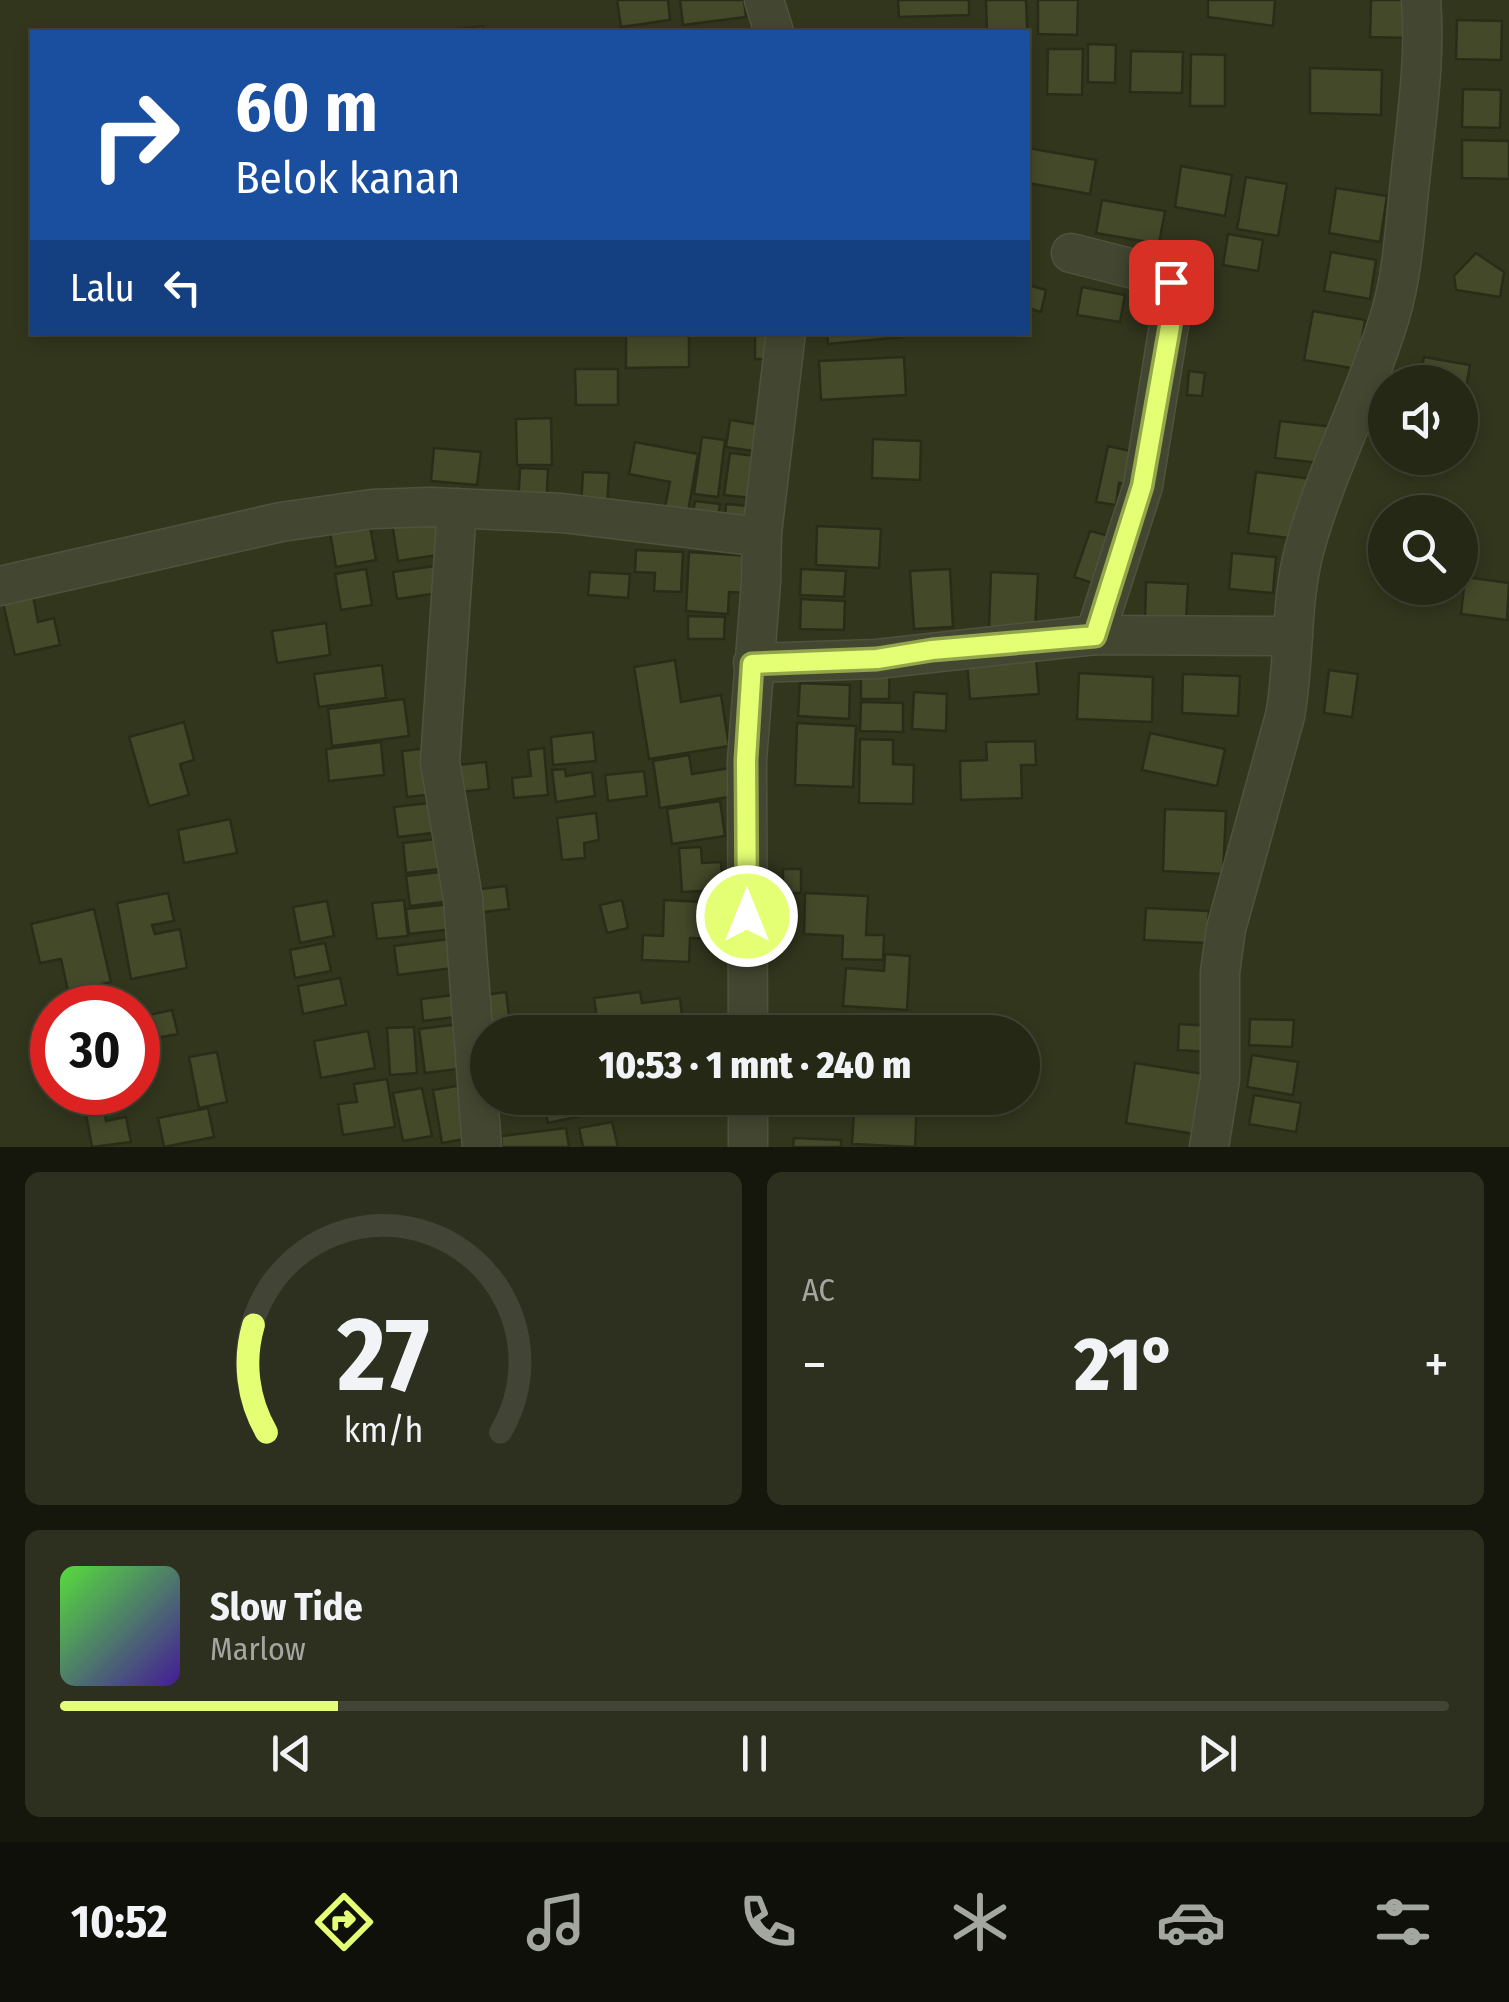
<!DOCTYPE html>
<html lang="id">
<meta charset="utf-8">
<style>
:root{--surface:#262816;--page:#2e301f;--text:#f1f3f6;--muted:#a4a6a1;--line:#424435;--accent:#e4ff74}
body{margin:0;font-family:"Fira Sans Condensed",sans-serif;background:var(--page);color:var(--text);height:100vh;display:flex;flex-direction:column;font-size:38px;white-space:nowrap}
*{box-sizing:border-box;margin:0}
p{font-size:32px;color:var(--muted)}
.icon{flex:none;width:55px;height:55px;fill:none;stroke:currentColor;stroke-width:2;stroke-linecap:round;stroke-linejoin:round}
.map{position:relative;height:1147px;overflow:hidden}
.details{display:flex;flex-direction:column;gap:25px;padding:25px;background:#15160c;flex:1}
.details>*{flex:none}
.hud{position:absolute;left:30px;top:30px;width:1000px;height:305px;border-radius:0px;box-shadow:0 5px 15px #0003,0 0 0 2px var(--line);background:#1a4fa0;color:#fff;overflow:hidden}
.fabs{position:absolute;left:1368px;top:365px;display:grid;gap:20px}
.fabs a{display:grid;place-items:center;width:110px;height:110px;border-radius:50%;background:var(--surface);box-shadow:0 5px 15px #0003,0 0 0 2px var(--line);font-size:50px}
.speed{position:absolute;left:30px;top:985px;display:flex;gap:20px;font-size:50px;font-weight:700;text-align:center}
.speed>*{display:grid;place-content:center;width:130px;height:130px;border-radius:50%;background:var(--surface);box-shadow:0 5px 15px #0003,0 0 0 2px var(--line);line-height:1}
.speed .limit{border:15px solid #d22;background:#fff;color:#111}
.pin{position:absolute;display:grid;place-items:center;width:85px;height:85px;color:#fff;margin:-42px;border-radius:20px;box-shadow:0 5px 15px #0006}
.me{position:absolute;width:110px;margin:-55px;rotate:0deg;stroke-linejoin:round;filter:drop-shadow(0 0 8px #0008)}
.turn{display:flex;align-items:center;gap:35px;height:210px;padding:0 40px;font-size:45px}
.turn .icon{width:130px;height:130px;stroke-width:2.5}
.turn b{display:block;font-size:70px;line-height:85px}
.then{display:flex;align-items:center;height:95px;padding:0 40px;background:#0003;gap:20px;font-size:38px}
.big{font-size:75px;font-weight:800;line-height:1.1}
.details .widget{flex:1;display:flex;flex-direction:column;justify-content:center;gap:15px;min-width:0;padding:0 35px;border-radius:15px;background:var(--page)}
.details .dial{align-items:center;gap:0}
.dial svg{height:260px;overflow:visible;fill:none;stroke:var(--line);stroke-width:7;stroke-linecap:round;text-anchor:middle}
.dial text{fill:var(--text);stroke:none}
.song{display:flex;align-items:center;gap:30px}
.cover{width:120px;height:120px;border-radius:15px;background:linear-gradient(135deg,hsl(110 70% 55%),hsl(260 70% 35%))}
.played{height:10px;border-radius:5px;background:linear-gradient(90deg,var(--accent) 20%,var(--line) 20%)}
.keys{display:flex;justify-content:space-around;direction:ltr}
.heat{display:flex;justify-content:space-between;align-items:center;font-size:55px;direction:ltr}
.details .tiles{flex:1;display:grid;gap:25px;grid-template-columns:1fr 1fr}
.widget:last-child{grid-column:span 2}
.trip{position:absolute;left:470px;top:1015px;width:570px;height:100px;border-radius:50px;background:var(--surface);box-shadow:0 5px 15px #0003,0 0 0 2px var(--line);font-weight:800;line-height:100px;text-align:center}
.tab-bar{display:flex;height:160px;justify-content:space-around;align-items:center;background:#0f1009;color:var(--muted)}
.tab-bar .icon{width:70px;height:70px}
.tab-bar .selected{color:var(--accent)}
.tab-bar b{font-size:45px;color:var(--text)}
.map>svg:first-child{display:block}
.building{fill:#44492a;stroke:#292d18;stroke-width:2.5}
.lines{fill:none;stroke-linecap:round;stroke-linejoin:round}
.minor-casing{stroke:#4f533d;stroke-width:41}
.minor{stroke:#434731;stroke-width:38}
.route-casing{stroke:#94a64b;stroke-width:25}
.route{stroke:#e4ff74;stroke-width:18}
</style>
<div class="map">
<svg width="1509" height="1147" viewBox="0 0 1509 1147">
<rect width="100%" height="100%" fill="#32361d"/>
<g class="building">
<polygon points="617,0 668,0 670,20 621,27"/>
<polygon points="680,0 744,0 746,17 683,25"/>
<polygon points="898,0 969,0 969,15 899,17"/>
<polygon points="986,0 1026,0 1028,49 1028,32 987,32"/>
<polygon points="1038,0 1078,0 1077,35 1038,34"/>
<polygon points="1208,0 1275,0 1273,26 1208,17"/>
<polygon points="1371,0 1407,0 1410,38 1370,37"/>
<polygon points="1457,20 1502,21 1501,60 1456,59"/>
<polygon points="483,26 484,32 438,32 438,31"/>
<polygon points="1088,44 1116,45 1115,83 1088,82"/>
<polygon points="1048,49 1083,49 1082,95 1047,94"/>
<polygon points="1131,51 1183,52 1182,93 1130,92"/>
<polygon points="1191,54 1225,55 1225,106 1190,106"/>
<polygon points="1310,68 1382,70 1381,115 1310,113"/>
<polygon points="1463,89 1501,90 1500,128 1462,127"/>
<polygon points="1462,140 1509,141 1509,179 1462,178"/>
<polygon points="1028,148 1096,160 1090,194 1028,183"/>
<polygon points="1181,166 1232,175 1225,216 1175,207"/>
<polygon points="1246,177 1287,184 1278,236 1237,229"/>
<polygon points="1336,188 1387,196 1380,242 1329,233"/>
<polygon points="1102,200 1165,211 1159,244 1096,233"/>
<polygon points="1228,234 1263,240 1258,271 1223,265"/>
<polygon points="1331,252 1376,260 1370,299 1324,291"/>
<polygon points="1476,253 1504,272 1500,297 1456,290 1454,276"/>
<polygon points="1028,285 1046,290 1041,312 1028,308"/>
<polygon points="1082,287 1125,295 1120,322 1077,315"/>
<polygon points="1313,311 1365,320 1357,369 1304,360"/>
<polygon points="626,332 689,332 689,367 626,368"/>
<rect x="755" y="332" width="31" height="27"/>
<polygon points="827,332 902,332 902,337 828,344"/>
<polygon points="904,357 906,395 821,400 819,361"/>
<polygon points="1424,357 1470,365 1465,394 1460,393 1460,382 1419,382"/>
<polygon points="575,369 618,369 618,405 576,405"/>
<polygon points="1189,371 1205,373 1202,396 1187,395"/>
<polygon points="551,418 552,465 517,465 516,419"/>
<polygon points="730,420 756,424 753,451 726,447"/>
<polygon points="1280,421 1334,427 1329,464 1275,458"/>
<polygon points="702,437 725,440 718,497 694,494"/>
<polygon points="873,439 921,441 920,480 872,478"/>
<polygon points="635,442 698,454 688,512 665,507 670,482 629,474"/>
<polygon points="1108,446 1139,453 1141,486 1119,483 1116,505 1096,502"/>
<polygon points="434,448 481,452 477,485 431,481"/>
<polygon points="730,453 756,456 751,498 724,495"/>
<polygon points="520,468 548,469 546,508 518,507"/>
<polygon points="583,472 609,473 607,506 581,505"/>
<polygon points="1256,472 1313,479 1305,540 1248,533"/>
<polygon points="695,501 720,504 716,528 691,525"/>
<polygon points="726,504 762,507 724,530"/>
<polygon points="438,516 444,554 398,561 392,523"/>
<polygon points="370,526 376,560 336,567 330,532"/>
<polygon points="817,526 881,529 879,568 816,565"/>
<polygon points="1090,531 1114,537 1099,585 1074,577"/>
<polygon points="636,550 683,552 681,592 654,591 655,573 635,572"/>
<polygon points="689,552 751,556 749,593 729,592 728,614 686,611"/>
<polygon points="1232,553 1276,557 1273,593 1229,589"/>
<polygon points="442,565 445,592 397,599 393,572"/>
<polygon points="366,569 372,605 341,610 335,574"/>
<polygon points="801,569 846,571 844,597 800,595"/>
<polygon points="950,569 953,627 914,629 910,571"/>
<polygon points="590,572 630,574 628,598 588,595"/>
<polygon points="991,572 1038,574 1035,631 989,629"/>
<polygon points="1465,577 1509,583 1507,620 1461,614"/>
<polygon points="1146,582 1188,584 1186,620 1145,619"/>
<polygon points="33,596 38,622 54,618 60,645 15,655 3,603"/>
<polygon points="801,599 845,601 844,630 800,629"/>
<polygon points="688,616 725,617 724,639 688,639"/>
<polygon points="326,623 330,655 277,663 272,631"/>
<polygon points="1035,646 1039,694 970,699 966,651"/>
<polygon points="861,656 890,656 889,699 861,699"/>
<polygon points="675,660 681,702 721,695 729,746 649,759 634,667"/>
<polygon points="382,665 386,698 319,707 314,674"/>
<polygon points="1329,670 1358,674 1352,717 1324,713"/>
<polygon points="1079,673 1153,677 1152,722 1077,719"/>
<polygon points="1183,674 1240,676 1238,716 1182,713"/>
<polygon points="800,683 850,685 849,719 798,716"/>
<polygon points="914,692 947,694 946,731 912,729"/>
<polygon points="404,699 409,736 332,746 328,709"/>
<polygon points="861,702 903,703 903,732 860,731"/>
<polygon points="184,722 194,760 180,764 189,795 149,806 129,737"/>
<polygon points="797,723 856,726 853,787 795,785"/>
<polygon points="593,732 596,761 553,765 551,737"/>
<polygon points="1150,733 1225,749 1217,786 1142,770"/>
<polygon points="860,739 893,740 893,764 914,765 913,804 859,803"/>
<polygon points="1035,741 1036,765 1021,765 1022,798 961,800 960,761 987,760 986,742"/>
<polygon points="381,742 384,775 329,781 326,749"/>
<polygon points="430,748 436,794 407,797 402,751"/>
<polygon points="544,748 548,795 514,798 512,778 531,776 528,750"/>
<polygon points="689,755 692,774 743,766 748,794 660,808 653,761"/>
<polygon points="486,762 489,789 451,793 447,766"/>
<polygon points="565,769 566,776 592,772 595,796 556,802 552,770"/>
<polygon points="644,771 647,796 608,801 605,775"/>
<polygon points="720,801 725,836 672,844 667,809"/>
<polygon points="438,802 441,832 398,837 394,807"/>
<polygon points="1165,809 1226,811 1223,874 1163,871"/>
<polygon points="596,813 599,840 584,843 585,858 562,860 557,818"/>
<polygon points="230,819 237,853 184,863 178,830"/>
<polygon points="445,838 448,868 406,873 403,843"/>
<polygon points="701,847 702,863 721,862 723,890 682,892 679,848"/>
<rect x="783" y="869" width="18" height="24"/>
<polygon points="449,871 452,901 410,906 406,876"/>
<polygon points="506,886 509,909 475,913 472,890"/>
<polygon points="168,893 174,921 152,925 155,934 180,929 187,968 131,979 117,903"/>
<polygon points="805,893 868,896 866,935 884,935 883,960 842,959 843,936 804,934"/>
<polygon points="404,900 408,936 377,939 372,903"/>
<polygon points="622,900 628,928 607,933 600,905"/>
<polygon points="664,900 723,903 722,939 690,938 689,962 642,960 643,935 663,936"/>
<polygon points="327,901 334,936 300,943 293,907"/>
<polygon points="460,903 463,928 409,934 406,909"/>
<polygon points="1146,908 1209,911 1207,943 1144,940"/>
<polygon points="94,909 111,982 68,991 61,959 40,963 31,924"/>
<polygon points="457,938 461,967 398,975 394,946"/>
<polygon points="325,943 331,971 295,978 290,950"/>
<polygon points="885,954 910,956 907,1010 843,1006 846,968 884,971"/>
<polygon points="340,978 346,1005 303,1014 298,986"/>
<polygon points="105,988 109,1008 62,1008 60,997"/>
<polygon points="506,992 511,1032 488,1032 478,996"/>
<polygon points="640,992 642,1003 680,998 684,1032 599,1032 594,998"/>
<polygon points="462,994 464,1016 423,1021 421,999"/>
<polygon points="172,1010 178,1034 144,1040 140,1017"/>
<polygon points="841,1014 927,1020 927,1032 840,1032"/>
<polygon points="1250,1019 1294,1020 1292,1047 1249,1045"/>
<polygon points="460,1024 466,1068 425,1073 419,1029"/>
<polygon points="1179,1024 1213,1026 1212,1052 1178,1050"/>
<polygon points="414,1027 417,1073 390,1075 387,1028"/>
<polygon points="368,1031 375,1068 321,1078 314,1041"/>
<polygon points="217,1052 227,1102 199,1108 189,1057"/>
<polygon points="1252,1055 1298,1062 1293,1095 1247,1087"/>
<polygon points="1135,1063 1210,1075 1201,1135 1126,1123"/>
<polygon points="387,1079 395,1127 343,1135 338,1104 357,1102 354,1084"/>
<polygon points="468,1084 476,1137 442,1143 433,1090"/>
<polygon points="422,1088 432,1136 403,1141 393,1093"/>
<polygon points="82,1092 119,1092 102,1098 106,1121 126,1117 131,1142 92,1147"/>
<polygon points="1254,1095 1301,1103 1296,1132 1249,1124"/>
<polygon points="543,1098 592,1098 595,1113 548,1123"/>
<polygon points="609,1098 654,1098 655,1099 611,1108"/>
<polygon points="884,1098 917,1098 915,1147 852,1144 854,1112 883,1114"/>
<polygon points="208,1108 214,1137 164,1147 158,1118"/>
<polygon points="612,1122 618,1147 583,1147 579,1128"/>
<polygon points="566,1128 569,1147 502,1147 501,1136"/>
<polygon points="794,1138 841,1140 841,1147 793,1147"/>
</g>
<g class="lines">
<g class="minor-casing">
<g id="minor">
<polyline points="764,0 774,32"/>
<polyline points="1071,253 1165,277 1175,288 1143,486 1095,635"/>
<polyline points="457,508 440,762 463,899 482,1147"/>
<polyline points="0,586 281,522 372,509 430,507 562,513 745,535 762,533"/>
<polyline points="753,663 877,659 1095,635 1293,636"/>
<polyline points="748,1032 747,760 761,582 762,533 786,332"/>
<polyline points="748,1098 748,1147"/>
<path d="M 1209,1147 L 1220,1079 L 1220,972 L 1226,929 L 1285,716 C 1295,661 1290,605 1304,551 C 1326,470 1366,396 1390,316 C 1403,273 1405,226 1410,181 C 1416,121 1426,60 1421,0"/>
</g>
</g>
<use href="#minor" class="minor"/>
</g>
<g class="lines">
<g class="route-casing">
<polyline id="route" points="747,916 746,760 752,664 877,659 932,650 1095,636 1142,486 1175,298 1171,282"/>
</g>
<use href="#route" class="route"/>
</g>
</svg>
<div class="fabs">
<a><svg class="icon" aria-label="sound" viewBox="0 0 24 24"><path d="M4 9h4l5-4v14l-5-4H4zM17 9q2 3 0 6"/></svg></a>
<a><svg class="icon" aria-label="search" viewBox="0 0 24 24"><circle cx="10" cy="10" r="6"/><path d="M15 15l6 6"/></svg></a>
</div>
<div class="speed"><div class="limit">30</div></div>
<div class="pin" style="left:1171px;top:282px;background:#d93025"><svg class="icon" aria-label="arrive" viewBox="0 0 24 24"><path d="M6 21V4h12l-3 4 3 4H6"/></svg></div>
<svg class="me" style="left:747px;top:916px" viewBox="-20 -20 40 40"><circle r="17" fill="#e4ff74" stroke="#fff" stroke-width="3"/><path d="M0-11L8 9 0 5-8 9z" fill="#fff"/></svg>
<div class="trip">10:53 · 1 mnt · 240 m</div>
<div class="hud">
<div class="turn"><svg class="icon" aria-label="right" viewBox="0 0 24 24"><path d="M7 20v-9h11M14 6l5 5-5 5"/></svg><div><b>60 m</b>Belok kanan</div></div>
<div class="then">Lalu<svg class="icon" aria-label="left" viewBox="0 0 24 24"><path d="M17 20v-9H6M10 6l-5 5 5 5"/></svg></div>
</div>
</div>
<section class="details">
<div class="tiles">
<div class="widget dial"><svg viewBox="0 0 100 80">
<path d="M14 69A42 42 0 1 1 86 69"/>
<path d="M14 69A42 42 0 0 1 10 36" stroke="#e4ff74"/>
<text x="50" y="56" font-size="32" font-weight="700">27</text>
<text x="50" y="72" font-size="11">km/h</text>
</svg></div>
<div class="widget"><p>AC</p>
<div class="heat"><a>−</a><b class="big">21°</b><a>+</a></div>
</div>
<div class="widget">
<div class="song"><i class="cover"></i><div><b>Slow Tide</b><p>Marlow</p></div></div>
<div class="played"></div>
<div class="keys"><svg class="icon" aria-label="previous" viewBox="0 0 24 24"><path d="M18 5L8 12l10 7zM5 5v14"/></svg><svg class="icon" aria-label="pause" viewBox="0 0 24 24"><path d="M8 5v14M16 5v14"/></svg><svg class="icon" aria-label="next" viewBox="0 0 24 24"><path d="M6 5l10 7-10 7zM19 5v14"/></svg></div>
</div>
</div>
</section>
<nav class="tab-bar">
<b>10:52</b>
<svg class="icon selected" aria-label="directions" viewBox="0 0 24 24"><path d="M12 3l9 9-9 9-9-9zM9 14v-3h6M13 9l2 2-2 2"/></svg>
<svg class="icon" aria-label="music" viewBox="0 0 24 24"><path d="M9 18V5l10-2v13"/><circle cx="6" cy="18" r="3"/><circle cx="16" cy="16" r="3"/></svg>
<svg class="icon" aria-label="phone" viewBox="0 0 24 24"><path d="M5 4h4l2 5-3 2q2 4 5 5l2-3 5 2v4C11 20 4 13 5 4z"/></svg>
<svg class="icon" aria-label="climate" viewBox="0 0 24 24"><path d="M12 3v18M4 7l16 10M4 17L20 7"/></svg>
<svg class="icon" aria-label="car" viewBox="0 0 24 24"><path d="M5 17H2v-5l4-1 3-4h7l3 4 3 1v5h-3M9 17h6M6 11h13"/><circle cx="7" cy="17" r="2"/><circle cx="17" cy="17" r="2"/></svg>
<svg class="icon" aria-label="filters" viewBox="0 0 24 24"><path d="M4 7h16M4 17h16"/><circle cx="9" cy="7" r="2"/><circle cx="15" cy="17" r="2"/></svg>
</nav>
